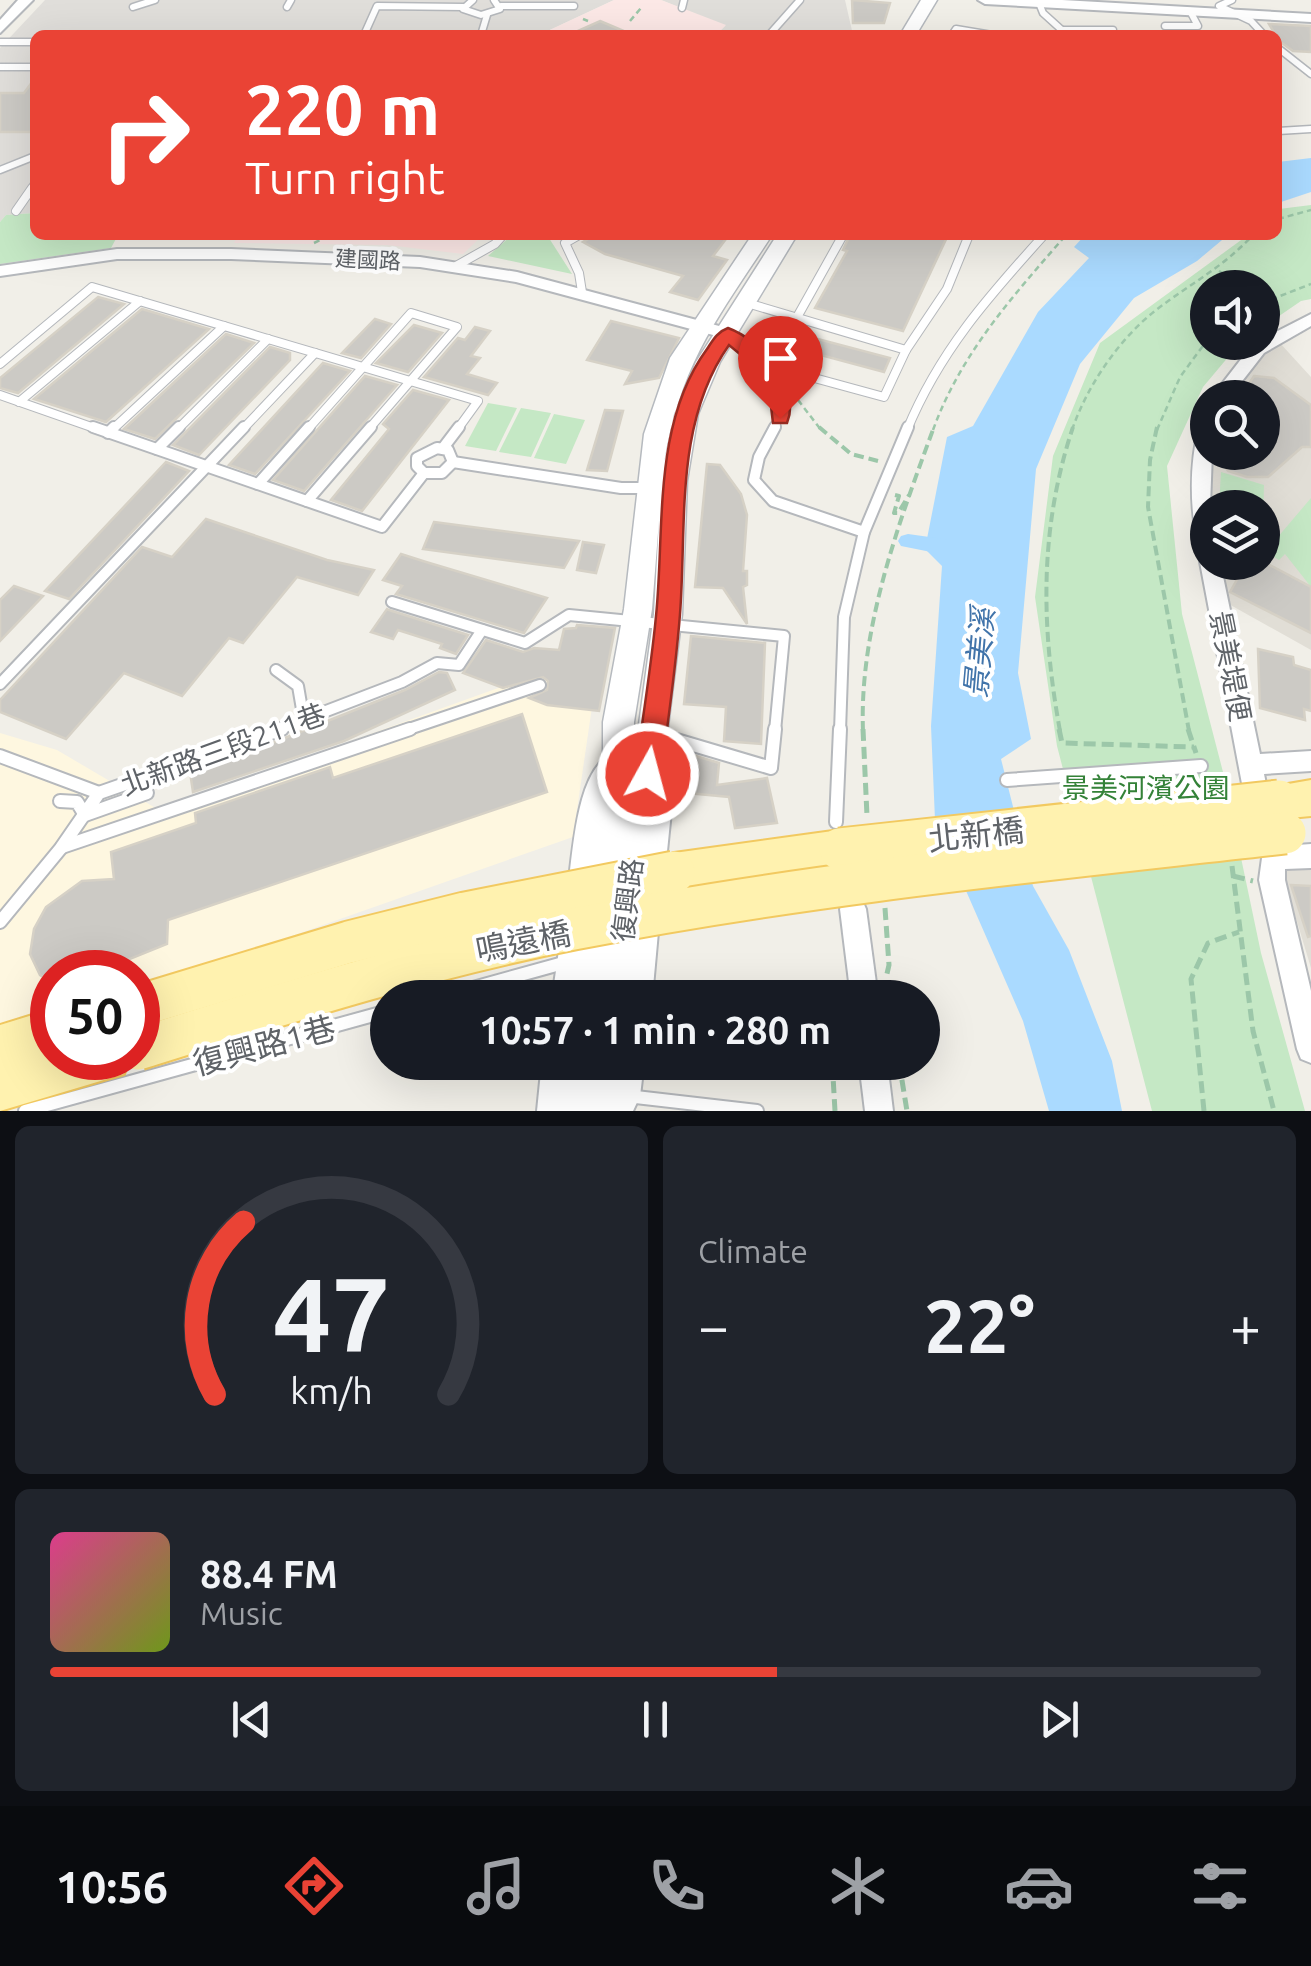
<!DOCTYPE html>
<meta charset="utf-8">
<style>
:root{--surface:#171b24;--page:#20242c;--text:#f1f3f6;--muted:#9ea1a6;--line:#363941;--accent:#ea4335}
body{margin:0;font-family:Ubuntu,"Noto Sans TC",sans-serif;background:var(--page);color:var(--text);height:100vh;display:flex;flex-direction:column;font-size:38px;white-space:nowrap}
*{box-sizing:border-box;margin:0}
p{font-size:32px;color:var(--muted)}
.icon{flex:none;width:55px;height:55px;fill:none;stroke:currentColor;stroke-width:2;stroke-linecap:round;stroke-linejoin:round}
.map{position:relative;height:1111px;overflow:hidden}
.drawer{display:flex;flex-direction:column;gap:15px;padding:15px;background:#0d0f14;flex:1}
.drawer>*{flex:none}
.hud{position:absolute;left:30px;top:30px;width:1252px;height:210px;border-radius:15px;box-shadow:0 10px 40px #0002;background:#ea4335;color:#fff;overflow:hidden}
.tools{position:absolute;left:1190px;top:270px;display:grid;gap:20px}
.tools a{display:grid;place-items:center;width:90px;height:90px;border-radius:50%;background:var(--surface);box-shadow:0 10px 40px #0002;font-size:50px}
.speed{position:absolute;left:30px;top:950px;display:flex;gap:20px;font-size:50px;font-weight:700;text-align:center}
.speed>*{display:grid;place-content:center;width:130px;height:130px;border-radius:50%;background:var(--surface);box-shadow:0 10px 40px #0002;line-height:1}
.speed .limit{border:15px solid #d22;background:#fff;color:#111}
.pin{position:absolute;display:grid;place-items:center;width:85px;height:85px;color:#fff;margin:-102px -42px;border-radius:50% 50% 50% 0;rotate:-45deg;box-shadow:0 0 10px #0007}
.pin .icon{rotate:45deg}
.me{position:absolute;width:110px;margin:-55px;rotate:7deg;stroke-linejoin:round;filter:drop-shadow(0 0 8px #0008)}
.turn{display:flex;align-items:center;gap:35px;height:210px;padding:0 50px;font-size:45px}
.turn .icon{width:130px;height:130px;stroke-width:2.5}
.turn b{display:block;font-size:70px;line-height:85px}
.big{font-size:75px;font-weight:700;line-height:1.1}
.drawer .card{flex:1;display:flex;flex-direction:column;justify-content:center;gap:15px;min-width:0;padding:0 35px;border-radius:15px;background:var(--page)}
.drawer .dial{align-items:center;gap:0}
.dial svg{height:260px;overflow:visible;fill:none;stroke:var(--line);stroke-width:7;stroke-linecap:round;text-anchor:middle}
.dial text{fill:var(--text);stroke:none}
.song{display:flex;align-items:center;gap:30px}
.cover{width:120px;height:120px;border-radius:15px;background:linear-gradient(135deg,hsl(330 70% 55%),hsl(80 70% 35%))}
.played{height:10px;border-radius:5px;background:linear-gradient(90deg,var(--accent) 60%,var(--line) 60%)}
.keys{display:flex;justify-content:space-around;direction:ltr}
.heat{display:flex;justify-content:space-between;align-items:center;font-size:55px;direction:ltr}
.drawer .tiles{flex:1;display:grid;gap:15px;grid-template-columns:1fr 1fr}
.card:last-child{grid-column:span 2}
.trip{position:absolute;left:370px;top:980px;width:570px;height:100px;border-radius:50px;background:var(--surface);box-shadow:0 10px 40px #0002;font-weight:700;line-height:100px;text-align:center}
.menu{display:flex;height:160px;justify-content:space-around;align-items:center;background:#090b0e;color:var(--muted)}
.menu .icon{width:70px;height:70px}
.menu .on{color:var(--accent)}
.menu b{font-size:45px;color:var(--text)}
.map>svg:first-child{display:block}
.commercial{fill:#fef7e0}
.industrial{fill:#e0deda}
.education{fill:#e1ded6}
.medical{fill:#fce8e6}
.green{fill:#c5e8c5}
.water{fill:#aadaff}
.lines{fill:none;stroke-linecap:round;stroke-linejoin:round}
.canal{fill:#aadaff;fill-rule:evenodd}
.building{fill:#cccac5;stroke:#d6d1c6;stroke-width:2.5}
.service-far3-casing{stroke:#b5b8bc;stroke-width:9}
.service-far2-casing{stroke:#b5b8bc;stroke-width:10}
.service-far1-casing{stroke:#b5b8bc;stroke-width:14}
.service-casing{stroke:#b5b8bc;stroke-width:16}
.minor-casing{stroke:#b5b8bc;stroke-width:4}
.tertiary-casing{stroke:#b5b8bc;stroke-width:4}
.secondary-casing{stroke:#b6babf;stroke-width:3}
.primary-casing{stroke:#f2c960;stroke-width:4}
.path-far2{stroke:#9cc7a9;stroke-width:2.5;stroke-dasharray:6 4;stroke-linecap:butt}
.path-far1{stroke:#9cc7a9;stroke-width:4;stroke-dasharray:10 5;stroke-linecap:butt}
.path{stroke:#9cc7a9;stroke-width:5;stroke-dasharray:12 6;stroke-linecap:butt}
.service-far3{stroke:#fff;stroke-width:6}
.service-far2{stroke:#fff;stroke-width:8}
.service-far1{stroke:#fff;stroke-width:10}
.service{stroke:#fff;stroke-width:12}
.minor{fill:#fff;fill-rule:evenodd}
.tertiary{fill:#fff;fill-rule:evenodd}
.secondary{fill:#fff;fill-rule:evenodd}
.primary{fill:#fff2af;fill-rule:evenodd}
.primary-bridge-casing{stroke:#f2c960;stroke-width:45;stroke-linecap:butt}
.primary-bridge{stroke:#fff2af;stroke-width:41}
.route{fill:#ea4335;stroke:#982c22;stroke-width:2.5}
.labels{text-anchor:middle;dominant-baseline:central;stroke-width:8;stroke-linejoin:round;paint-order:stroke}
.far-street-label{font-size:22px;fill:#5f6368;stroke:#fff}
.street-label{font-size:28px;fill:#5f6368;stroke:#fff}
.park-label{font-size:28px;fill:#348238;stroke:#fff}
.water-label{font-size:30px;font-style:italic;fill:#4174aa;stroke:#fff}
.near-street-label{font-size:32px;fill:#5f6368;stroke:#fff}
</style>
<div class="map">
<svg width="1311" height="1111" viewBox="0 0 1311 1111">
<rect width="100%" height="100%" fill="#f1efe8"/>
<polygon class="commercial" points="540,673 592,707 573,837 138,990 138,972 52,972 52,1020 0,1039 0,733 57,750 159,810"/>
<g class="industrial">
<polygon points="45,0 614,0 539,35 35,35 35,213 6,215 0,222 0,48"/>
<polygon points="661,0 845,0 853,35 716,35 725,26"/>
</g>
<g class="education">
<polygon points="1279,342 1311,377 1311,650 1218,598 1212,563 1262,562 1262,508 1208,508 1210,453 1262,452 1262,398 1230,397 1248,370"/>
<polygon points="1279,862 1311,862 1311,968"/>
</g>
<g class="medical">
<polygon points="614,0 661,0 726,25 716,35 539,35"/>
<polygon points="238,235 483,235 463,254 387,245 234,243"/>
</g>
<g class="green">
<polygon points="1311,205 1311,299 1301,301 1263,327 1262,288 1208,288 1208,342 1240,343 1203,387 1167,466 1182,614 1223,772 1261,953 1305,1111 1152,1111 1057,746 1035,597 1053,456 1100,343 1248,235 1278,235 1279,209"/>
<polygon points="35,213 35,235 118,235 111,248 0,264 0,222 6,215"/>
<polygon points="512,235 547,235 572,274 488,256"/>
<polygon points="488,403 517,408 496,451 465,446"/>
<polygon points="521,408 551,413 531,457 499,452"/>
<polygon points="554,414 585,420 566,464 534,458"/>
<polygon points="1221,472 1264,485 1263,525 1262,508 1219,507"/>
<polygon points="1311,498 1311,587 1285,554 1279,560 1265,552"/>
</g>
<g class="water">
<polygon points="1311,158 1311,192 1278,203 1278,162"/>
<polygon points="1085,235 1228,235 1197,261 1134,298 1080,364 1036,469 1018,673 1031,739 1001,759 1033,886 1069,950 1112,1061 1122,1111 1049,1111 1023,1021 935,820 931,726 942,566 925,549 947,437 973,426 1038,312 1089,258 1074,247"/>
</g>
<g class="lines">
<polygon class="canal" points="908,534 951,540 961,548 951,556 901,546 898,541 901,536"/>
</g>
<g class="building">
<polygon points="852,0 890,3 884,23 853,23"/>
<polygon points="600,21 633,35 569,35"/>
<polygon points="1269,24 1311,26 1311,52 1293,51 1279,41"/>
<polygon points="35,78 35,132 0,132 0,93 24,93"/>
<polygon points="595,235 729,235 713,256 727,260 698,300 670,292 683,276 605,254 583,242"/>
<polygon points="850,235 948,235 903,331 815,308 847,251 843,250"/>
<polygon points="98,297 124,304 18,393 0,388 0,378"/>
<polygon points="142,309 209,329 106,422 34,399"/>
<polygon points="375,319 391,324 361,358 342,353"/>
<polygon points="611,321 679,338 659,378 625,384 632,371 587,360"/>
<polygon points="414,325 442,333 408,372 376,363"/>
<polygon points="475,327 490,331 471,356 480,358 467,374 497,383 488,395 424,377 458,338 465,340"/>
<polygon points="795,333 890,358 884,372 787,346"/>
<polygon points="226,334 254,343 155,439 124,429"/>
<polygon points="270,347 290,353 290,360 199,455 173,445"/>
<polygon points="323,363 350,371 255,474 229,465"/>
<polygon points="365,376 397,385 304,491 273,480"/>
<polygon points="1254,376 1274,378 1311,405 1311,447 1302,447 1268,477 1247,477 1228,471 1216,454 1262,452 1262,398 1239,398"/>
<polygon points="413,390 449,400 362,511 331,500 389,429 383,424"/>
<polygon points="605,410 623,411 607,471 587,470"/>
<polygon points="166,462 189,471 69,599 45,591"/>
<polygon points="707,464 720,465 741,494 747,515 743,571 747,571 747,585 743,587 747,624 723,588 695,587"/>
<polygon points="206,519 327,560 374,570 358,595 297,577 243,643 229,638 182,696 124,673 66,739 0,712 0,700 142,547 172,557"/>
<polygon points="434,522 579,541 564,568 423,549"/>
<polygon points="583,542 604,545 596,573 577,570"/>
<polygon points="401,554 426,562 547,598 524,633 396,594 402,586 383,580"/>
<polygon points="1247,562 1264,562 1311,587 1311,633 1230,592"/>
<polygon points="14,586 43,596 0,641 0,600"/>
<polygon points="387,609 389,610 468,635 456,654 440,648 442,644 398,630 393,639 371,632"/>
<polygon points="577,625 615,628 599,711 547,705 529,698 547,690 548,681 543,677 503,688 463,673 486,640 523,652 534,648 559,650 564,629 576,628"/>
<polygon points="691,636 765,643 761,744 724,741 726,707 684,704"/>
<polygon points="1258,649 1293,657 1294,665 1311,670 1311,711 1304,709 1305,720 1260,708"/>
<polygon points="439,672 447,673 455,690 344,741 193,792 190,772 285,738 405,690"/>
<polygon points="522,714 547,792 168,920 167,944 117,964 106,972 52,972 52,982 40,975 30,954 34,929 46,907 82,881 114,879 111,852 196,823 195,813 330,767 333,778"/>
<polygon points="676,750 719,763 717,785 767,778 777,823 735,828 729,797 677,792 673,785"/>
<polygon points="1291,885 1311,886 1311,936 1308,937"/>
</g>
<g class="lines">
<g class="service-far3-casing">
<g id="service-far3">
<polyline points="473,0 463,9 481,15 500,9 494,0"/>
<polyline points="1232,0 1219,6 1251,21 1264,35"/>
<polyline points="1039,3 1043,13 1064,32"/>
<polyline points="501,6 574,6"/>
<polyline points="133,7 155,0"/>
<polyline points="287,7 291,0"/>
<polyline points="682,8 684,0"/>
<polyline points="1165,26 1198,26 1190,11"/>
<polyline points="1062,30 1113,30"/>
<polyline points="364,35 377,6 463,7"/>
<polyline points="481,35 487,15"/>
<polyline points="769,35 800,0"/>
<polyline points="952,35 956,29 992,35"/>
<polyline points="0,42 35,42"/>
<polyline points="1278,48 1311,74"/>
<polyline points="0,67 35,67"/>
<polyline points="1278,131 1311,129"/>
<polyline points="0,170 35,156"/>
<polyline points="30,191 35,183"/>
</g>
</g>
<g class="service-far2-casing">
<g id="service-far2">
<polyline points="16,211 32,188"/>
<polyline points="579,235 565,243 579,273 582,292"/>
<polyline points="456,266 495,244 503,235"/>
<polyline points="747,303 906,350"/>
<polyline points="796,319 843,235"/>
<path d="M 728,334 C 758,359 796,387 773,430"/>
<polyline points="0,364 92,287 478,401 457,430"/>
<polyline points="807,376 884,397 906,350 947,289 969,235"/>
<polyline points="0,395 100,430"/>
<polyline points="19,402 140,301"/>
<polyline points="112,430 224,326"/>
<polyline points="177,430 268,339"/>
<polyline points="242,430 315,353"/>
<polyline points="307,430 411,313 457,327 368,430"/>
<path d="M 907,430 C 939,352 988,297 1044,235"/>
</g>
</g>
<g class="service-far1-casing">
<g id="service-far1">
<polyline points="93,427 382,527 424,473"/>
<polyline points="775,427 759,457 754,480 773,501 864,532"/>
<polyline points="108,433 114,427"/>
<polygon points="437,448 448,450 453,462 442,473 424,473 417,466 417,458"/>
<polyline points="443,448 459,427"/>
<polyline points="157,449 179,427"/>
<polyline points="453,462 621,488 647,488"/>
<polyline points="258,484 309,427"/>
<polyline points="307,501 371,427"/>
<polyline points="392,602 525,643 569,615 784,636 775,731"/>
<polyline points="276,670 298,686 304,721"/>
<polyline points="0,684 244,427"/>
<polyline points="274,731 402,682 437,663 459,665 482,630"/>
<polyline points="403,731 540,685"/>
<polyline points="840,731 844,617 864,532 908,427"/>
</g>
</g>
<g class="service-casing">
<g id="service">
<polyline points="656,738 673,739 771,768 775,729"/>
<polyline points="0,756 99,793"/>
<polyline points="1007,780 1201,766"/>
<polyline points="60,801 77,802 85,815 147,793"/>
<polyline points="836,822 840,729"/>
<polyline points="62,847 410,729"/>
<polyline points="0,922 61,848 99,793 282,729"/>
<polyline points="437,998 567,962"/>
<polyline points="627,1096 757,1111"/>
<polyline points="25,1111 388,1011"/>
</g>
</g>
<g class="minor-casing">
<g id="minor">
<polygon points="117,249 231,249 420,257 517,272 734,330 736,334 728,339 516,282 420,267 231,259 117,259 0,276 0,266"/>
<polygon points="1311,314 1311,326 1264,353 1229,398 1211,398 1252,345 1262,342 1262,339"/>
<path d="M 1208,420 L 1208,452 L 1212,452 L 1208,562 L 1220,562 L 1260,754 L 1311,751 L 1311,771 L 1264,774 L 1267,789 L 1263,797 L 1255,800 L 1247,797 L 1243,789 L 1200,562 L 1207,555 L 1198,548 C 1190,506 1189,467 1199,426 Z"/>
<path d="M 614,753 L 622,756 L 626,763 L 607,791 L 593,894 L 589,903 L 580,906 L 571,903 L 567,894 C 573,858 575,767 614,753 Z"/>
<polygon points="648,763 656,767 673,792 664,881 660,890 651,893 642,890 638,881 649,794 636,774 640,767"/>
<polygon points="1270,833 1279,837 1283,846 1311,844 1311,868 1285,869 1285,880 1311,991 1311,1063 1301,1059 1297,1049 1259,880 1262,858 1258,845 1261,837"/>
<polygon points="647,897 656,901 660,910 652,998 625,998 634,910 638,901"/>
<polygon points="853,897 862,900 866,909 878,998 851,998 840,909 844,900"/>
<polygon points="576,910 585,914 589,923 579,998 552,998 563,923 567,914"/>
<polygon points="542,1062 570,1062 565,1111 537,1111"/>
<polygon points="616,1062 644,1062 640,1096 633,1111 603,1111 612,1092"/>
<polygon points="859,1062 887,1062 893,1111 865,1111"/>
</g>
</g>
<g class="tertiary-casing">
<g id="tertiary">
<polygon points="18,0 33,0 0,33 0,20"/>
<polygon points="978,0 1062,0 1311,14 1311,22 985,4"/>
</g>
</g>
<g class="secondary-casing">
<g id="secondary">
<polygon points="921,0 937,0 916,35 900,35"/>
<path d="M 752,235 L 772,235 C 719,316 680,363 664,463 L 674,414 L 696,362 L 777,235 L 797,235 L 720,362 L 698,414 L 687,481 L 682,614 L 634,998 L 571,998 L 603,790 L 603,722 L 624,609 L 644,434 L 670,358 ZM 659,520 L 654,614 L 633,768 L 634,722 L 652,609 Z"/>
<polygon points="561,1062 626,1062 625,1111 551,1111"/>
</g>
</g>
<g class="primary-casing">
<g id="primary">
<polygon points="1311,780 1311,816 1279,819 1265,814 1260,801 1265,788"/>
<polygon points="840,830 854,836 860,849 854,862 840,868 674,891 660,886 654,872 660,858 674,853"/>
<polygon points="52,1009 52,1058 130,1058 124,1074 0,1111 0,1025"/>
</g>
</g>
<g class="path-far2">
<polyline points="583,19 588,21"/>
<polyline points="630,21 641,8"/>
<polyline points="1278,219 1311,210"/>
<polyline points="314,243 331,235"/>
<polyline points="1219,271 1245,288"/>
<polyline points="1262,303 1311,284"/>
<polyline points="792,392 821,430"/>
<path d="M 933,430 C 961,353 1013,296 1066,235"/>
<path d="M 1072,430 C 1087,386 1119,339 1156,310 C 1191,283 1221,269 1253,235"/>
<polyline points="1157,430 1180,377 1208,339"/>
</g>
<g class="path-far1">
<polyline points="819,427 851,454 878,461"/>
<polyline points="1157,427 1150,460 1148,507 1189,731"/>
<polyline points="895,495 899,496 894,513 898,513 909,495"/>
<path d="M 863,731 C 859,629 899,522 934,427"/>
<path d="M 1060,731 C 1041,627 1039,529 1073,427"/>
</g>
<g class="path">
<polyline points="863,729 867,816"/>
<polyline points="1059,729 1062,743 1194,747"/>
<polyline points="1188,729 1196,753"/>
<polyline points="1232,866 1253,1031 1274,1111"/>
<polyline points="1233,876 1253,881"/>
<polyline points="885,908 889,965 886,978"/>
<polyline points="899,1062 907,1111"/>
<polyline points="835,1111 833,1076 853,1075"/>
<polyline points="1204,1111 1191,979 1208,943 1239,932"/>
</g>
<use href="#service-far3" class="service-far3"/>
<use href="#service-far2" class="service-far2"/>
<use href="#service-far1" class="service-far1"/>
<use href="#service" class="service"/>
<use href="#minor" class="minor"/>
<use href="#tertiary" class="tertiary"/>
<use href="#secondary" class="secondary"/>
<use href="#primary" class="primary"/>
<g class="primary-bridge-casing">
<g id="primary-bridge">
<polyline points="840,849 1279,801"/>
<polyline points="138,1006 349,942 465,913 674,872"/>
<path d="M 138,1049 C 282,1004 426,958 574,929 C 809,883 1048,860 1285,833"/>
</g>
</g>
<use href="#primary-bridge" class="primary-bridge"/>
</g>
<path class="route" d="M 728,328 C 761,340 802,386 787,423 L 773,423 L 770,398 L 758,369 L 729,345 C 674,423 687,524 680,614 C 676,667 668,721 661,774 L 657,783 L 648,786 L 639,783 L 635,774 C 642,722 651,669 656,616 C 665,529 652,424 707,349 C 713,340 717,332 728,328 Z"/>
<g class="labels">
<g class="far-street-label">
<text transform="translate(368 259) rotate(3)">建國路</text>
</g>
<g class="street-label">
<text transform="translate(1231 666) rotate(79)">景美堤便</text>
<text transform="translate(223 749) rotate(-20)">北新路三段211巷</text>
<text transform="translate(627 900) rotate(-83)">復興路</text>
</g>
<g class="park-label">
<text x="1146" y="787">景美河濱公園</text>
</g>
<g class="water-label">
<text transform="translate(979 653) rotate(-85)">景美溪</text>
</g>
<g class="near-street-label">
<text transform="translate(976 834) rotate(-6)">北新橋</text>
<text transform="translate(523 941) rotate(-11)">鳴遠橋</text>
<text transform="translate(264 1045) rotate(-15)">復興路1巷</text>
</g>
</g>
</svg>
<div class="tools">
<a><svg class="icon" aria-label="sound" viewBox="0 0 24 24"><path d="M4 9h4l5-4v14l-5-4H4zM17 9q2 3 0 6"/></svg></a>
<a><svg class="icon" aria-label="search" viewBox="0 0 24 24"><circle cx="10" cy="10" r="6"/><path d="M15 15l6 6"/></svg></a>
<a><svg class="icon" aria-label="layers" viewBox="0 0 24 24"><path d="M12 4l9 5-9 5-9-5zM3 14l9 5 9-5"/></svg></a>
</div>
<div class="speed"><div class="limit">50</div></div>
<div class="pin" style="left:780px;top:418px;background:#d93025"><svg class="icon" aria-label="arrive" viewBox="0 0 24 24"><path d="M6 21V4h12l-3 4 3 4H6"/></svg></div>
<svg class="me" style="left:648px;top:774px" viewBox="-20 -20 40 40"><circle r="17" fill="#ea4335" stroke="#fff" stroke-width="3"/><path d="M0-11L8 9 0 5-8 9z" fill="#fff"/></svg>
<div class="trip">10:57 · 1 min · 280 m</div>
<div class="hud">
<div class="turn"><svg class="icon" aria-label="right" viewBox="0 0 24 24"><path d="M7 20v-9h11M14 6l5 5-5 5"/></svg><div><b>220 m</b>Turn right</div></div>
</div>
</div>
<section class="drawer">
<div class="tiles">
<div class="card dial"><svg viewBox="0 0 100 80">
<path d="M14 69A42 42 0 1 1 86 69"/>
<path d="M14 69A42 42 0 0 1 23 16" stroke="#ea4335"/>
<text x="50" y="56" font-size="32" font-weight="700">47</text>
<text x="50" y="72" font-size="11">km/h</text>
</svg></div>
<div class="card"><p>Climate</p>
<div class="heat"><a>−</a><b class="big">22°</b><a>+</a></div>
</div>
<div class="card">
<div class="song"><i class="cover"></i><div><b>88.4 FM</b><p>Music</p></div></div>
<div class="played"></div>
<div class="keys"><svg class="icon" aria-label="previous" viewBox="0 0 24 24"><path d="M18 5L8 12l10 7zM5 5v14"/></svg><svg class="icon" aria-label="pause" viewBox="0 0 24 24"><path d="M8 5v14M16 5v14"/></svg><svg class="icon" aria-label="next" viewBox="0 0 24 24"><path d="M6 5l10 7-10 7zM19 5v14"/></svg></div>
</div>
</div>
</section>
<nav class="menu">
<b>10:56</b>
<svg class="icon on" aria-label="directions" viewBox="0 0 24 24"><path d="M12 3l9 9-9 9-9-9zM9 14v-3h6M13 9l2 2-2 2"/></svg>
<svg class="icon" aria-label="music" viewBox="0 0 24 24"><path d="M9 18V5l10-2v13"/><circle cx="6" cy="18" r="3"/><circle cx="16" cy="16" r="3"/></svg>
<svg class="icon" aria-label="phone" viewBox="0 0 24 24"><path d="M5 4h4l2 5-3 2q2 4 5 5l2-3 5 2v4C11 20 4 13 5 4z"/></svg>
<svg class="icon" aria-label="climate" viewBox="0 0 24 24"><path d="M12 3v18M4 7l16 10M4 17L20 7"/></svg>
<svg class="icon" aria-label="car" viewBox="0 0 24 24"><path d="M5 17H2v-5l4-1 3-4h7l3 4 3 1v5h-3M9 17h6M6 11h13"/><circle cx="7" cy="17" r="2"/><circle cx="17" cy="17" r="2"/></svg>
<svg class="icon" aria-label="filters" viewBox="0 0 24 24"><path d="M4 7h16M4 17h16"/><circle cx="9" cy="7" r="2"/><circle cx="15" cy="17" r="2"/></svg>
</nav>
